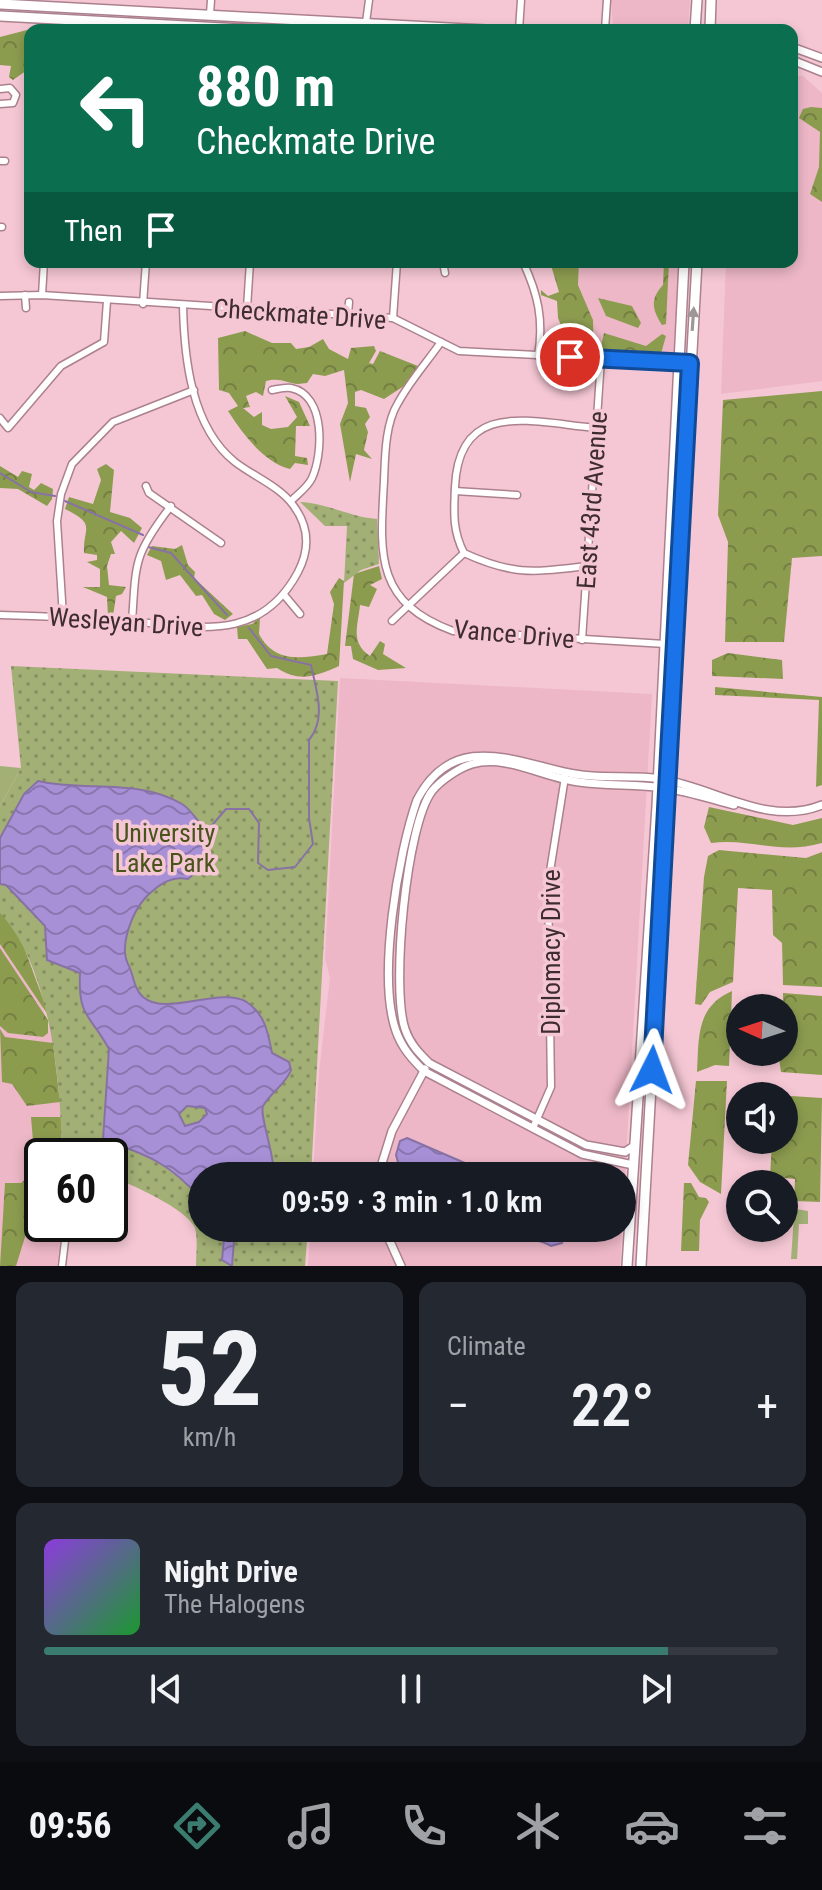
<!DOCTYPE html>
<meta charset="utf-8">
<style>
:root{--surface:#171b24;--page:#242831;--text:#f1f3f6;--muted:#9ea1a6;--line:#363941;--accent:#3a7d70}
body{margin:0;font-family:"Roboto Condensed",sans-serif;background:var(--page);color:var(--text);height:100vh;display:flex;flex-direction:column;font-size:30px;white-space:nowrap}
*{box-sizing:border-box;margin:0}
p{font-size:26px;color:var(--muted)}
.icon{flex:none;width:44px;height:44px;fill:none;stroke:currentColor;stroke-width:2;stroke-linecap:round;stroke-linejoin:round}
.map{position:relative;height:1266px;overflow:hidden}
.sheet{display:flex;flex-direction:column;gap:16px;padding:16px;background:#0d0f14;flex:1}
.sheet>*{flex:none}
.hud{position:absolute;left:24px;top:24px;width:774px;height:244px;border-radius:16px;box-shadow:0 4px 12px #0003;background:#0b6e4f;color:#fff;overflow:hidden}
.needle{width:52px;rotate:273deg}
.tools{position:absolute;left:726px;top:994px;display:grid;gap:16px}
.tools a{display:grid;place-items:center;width:72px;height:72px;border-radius:50%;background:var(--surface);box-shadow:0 4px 12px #0003;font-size:40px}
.speed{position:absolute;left:24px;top:1138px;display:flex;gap:16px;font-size:40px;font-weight:700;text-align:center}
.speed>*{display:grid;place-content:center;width:104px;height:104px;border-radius:50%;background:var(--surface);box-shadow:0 4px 12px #0003;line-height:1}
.speed .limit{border:4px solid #111;border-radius:12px;background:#fff;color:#111}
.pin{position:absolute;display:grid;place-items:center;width:68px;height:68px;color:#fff;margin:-34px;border:4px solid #fff;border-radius:50%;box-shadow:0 2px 8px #0007}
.me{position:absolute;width:88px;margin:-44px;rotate:3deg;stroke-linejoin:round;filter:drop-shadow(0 0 6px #0008)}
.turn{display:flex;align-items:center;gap:28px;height:168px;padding:0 40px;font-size:36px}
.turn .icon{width:104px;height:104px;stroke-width:2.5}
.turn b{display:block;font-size:56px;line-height:68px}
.then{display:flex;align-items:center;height:76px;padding:0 40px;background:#0003;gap:16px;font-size:30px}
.big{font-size:60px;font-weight:600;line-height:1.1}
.sheet .widget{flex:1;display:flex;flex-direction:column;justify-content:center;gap:12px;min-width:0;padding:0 28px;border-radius:16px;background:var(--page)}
.sheet .dial{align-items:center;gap:0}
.dial b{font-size:104px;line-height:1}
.song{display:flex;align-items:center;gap:24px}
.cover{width:96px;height:96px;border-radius:12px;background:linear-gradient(135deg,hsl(270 70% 55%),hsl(130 70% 35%))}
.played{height:8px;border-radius:4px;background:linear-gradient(90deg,var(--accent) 85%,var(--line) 85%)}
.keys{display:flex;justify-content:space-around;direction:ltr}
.heat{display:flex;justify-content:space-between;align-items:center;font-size:44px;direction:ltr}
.sheet .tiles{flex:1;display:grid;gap:16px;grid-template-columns:1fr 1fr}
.widget:last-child{grid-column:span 2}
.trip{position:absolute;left:188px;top:1162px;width:448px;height:80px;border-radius:40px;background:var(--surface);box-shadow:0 4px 12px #0003;font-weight:600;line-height:80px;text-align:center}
.tabs{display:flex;height:128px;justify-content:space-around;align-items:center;background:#090b0e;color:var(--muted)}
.tabs .icon{width:56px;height:56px}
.tabs .active{color:var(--accent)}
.tabs b{font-size:36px;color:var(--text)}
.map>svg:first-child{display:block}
.built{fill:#edb7c7}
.grass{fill:#a2b075}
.forest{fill:url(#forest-crowns)}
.park{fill:url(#park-dots)}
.water{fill:url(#water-waves);stroke:#8872a5;stroke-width:2;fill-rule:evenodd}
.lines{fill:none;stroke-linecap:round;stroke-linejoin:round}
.stream{stroke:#8872a5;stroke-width:2}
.minor-casing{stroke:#ac818e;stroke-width:9}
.tertiary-casing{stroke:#ac818e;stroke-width:10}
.primary-casing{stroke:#ac818e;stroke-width:12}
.minor{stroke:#fff;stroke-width:6}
.tertiary{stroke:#fff;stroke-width:7}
.primary{stroke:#fff;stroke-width:9}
.oneway{fill:#9e9698}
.route-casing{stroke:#114b97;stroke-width:20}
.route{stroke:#1a73e8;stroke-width:14}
.labels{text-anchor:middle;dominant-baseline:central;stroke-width:7;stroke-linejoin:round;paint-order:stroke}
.street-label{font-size:26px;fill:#3e2c31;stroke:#f5c7d4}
.park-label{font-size:26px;fill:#49541b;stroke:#f5c7d4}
</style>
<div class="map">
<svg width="822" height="1266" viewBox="0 0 822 1266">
<defs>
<pattern id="forest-crowns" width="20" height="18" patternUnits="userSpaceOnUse" patternTransform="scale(2)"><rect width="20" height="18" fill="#8c9c4f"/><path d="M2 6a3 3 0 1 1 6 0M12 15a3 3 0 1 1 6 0" fill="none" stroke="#747f42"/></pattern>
<pattern id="park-dots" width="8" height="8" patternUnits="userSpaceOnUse" patternTransform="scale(2)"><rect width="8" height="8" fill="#a2b075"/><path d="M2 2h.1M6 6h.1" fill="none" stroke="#858f61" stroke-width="1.8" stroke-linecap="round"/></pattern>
<pattern id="water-waves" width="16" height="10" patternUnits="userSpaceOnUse" patternTransform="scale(2)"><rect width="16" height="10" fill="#a890d7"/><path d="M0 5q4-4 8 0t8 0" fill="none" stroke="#8a76af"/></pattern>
</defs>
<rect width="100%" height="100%" fill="#f5c7d4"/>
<g class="built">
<polygon points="611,0 690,0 688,30 613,30"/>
<polygon points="792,75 803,76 822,93 822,381 721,394 726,262 792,262"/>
<polygon points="579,262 679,262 674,358 594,352 593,320 578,285"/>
<polygon points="340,678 652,694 620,1266 308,1266 310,1228 622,1228 622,1176 313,1176 319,1072 330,978 325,959"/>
<polygon points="0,913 33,974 53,1043 60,1096 62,1156 42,1156 42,1224 62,1224 57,1266 0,1266"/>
</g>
<g class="grass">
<polygon points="0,766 21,768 0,806"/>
<polygon points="784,1207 808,1211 808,1224 799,1224 797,1259 791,1259 794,1215 784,1214"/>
</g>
<g class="forest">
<polygon points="31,29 34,30 30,30 30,68 13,80 9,77 11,66 0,65 0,37"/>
<polygon points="811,107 822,108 822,202 810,194 819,167 820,132 799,118 803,109"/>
<polygon points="550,262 579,262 578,285 593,320 594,352 578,353 580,333 571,334 569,345 559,353 555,345 566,337 558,318 557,301 541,295 541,290 548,296 559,292"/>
<path d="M 664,262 L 669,262 L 666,324 L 662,325 C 652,309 650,299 663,285 Z"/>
<polygon points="598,298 632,306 641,323 638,328 606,316"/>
<path d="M 245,331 L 272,343 L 291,343 L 296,349 L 309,347 L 323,339 L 329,349 L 348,359 L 351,348 L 374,346 L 376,351 L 369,363 L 373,364 L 380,351 L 418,366 L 404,386 L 384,399 L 361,390 L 355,392 L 355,406 L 366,408 L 370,417 L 365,424 L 368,432 L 364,450 L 372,459 L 356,454 L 350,482 L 340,424 L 348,403 L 344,370 L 325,376 L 313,374 L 307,383 L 298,384 C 287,383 280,377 266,381 L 263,396 L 256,392 L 246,396 L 250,407 L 243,408 L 254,417 L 262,412 L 262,425 L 271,429 L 288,427 L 297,417 L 285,396 L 299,402 L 310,426 L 296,426 L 295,456 L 307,458 L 308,465 L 295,463 L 290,469 C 263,462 243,434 228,411 L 238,406 L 229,393 L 219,390 L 218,338 Z"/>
<polygon points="604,333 646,346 662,334 666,336 660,357 606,353 601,346"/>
<polygon points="822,391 822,556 792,558 784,642 725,642 728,542 718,515 723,400"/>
<path d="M 106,464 L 114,470 L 110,512 L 130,518 L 142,528 L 134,543 L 121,531 L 111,542 L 115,554 L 111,554 L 107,566 L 109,585 L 126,587 L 122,594 L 116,596 L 113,616 L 108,618 L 107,597 L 83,587 L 100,587 L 100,569 L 87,562 L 97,560 L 97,555 L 84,553 C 83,526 97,525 65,509 L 69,497 L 93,504 L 101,480 L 97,469 Z"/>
<polygon points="0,466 18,477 22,471 32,474 29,487 34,490 41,483 53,489 52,499 47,506 18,489 0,488"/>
<polygon points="182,545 188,565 195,572 194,578 233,614 225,620 214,614 202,595 196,596 180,575 166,580 161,561 147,555 152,546 175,549"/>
<path d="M 379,566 L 382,579 L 370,585 L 377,589 L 369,607 L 360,605 C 358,626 350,642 370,656 L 380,641 L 385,644 L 383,654 L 406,668 L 378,670 L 353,659 L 351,646 L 345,646 L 354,574 Z"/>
<path d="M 339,578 L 344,581 L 339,666 C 316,676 300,683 277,668 L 267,669 L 247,639 L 238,639 L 237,627 L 252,624 L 260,618 L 259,634 C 274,662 299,659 327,654 L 334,604 L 330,592 Z"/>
<polygon points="728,653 782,660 783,679 712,676 712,660"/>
<polygon points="715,687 822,697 822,785 816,787 819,700 715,695"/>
<path d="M 709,807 L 793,825 L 822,818 L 822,843 C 779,855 751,838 711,843 L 704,827 Z"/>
<polygon points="719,850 806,858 822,852 822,987 783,985 782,943 773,935 772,890 738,888 733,982 710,992 701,1005 695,1004 704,877 708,856"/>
<polygon points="0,904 13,917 50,1018 0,944"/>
<polygon points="0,948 48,1020 48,1033 43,1037 8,1033 0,1026"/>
<path d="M 732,991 L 729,1066 L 715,1065 L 697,1072 C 699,1036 696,1007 732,991 Z"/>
<polygon points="783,993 822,996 822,1075 781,1072 778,1052 784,1052"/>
<polygon points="0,1029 5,1037 53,1043 60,1102 27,1106 12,1084 2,1082"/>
<polygon points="696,1081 727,1081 721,1194 700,1182 688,1165"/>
<polygon points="776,1095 822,1098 820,1202 794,1201 795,1179 770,1177 772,1140 784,1140 784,1096"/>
<polygon points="31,1117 61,1117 62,1156 42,1156 42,1224 57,1224 57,1230 30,1221 16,1266 0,1266 5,1183 21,1183 31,1174 29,1159 34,1153"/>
<polygon points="684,1183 691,1183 699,1197 706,1198 709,1202 700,1220 699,1251 681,1251"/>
</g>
<g class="park">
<path d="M 300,502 C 327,503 350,517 377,519 L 379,564 L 361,570 L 344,583 L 347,526 L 325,526 Z"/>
<path d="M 11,666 L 338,681 L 311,1176 L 202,1176 L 202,1228 L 308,1228 L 305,1266 L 196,1266 C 196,1255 198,1238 195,1228 C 186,1208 130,1184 110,1176 L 110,1156 L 62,1156 C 61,1085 51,967 0,913 L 0,806 L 21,768 Z"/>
</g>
<g class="water">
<path d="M 38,781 C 85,792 138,778 182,804 C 192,810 198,823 207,831 L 202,867 L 188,879 C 171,875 157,886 146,897 C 132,912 119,946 128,964 C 134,975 133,988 143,997 C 166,1017 219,987 245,1001 C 265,1013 268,1033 272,1053 L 289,1062 L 291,1070 C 286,1084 271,1092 263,1106 C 259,1114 275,1156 274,1176 L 202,1176 L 202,1200 C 171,1164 147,1154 103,1140 L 109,1049 C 90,1014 78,1018 80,973 L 47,960 L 45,926 L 6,885 L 0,884 L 0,838 L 24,794 ZM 187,1106 L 205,1108 L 207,1114 L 199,1122 L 185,1126 L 179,1114 Z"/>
<polygon points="407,1138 495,1176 406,1173 400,1169 396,1155 400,1141"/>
<polygon points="225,1228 235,1228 232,1266 222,1260"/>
<path d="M 476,1228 L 557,1228 L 562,1243 L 551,1246 C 527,1232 497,1248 476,1228 Z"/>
</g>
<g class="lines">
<g class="stream">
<polyline points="0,473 31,492 55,496"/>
<polyline points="65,501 143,535"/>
<polyline points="148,547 171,553 227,615"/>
<path d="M 207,831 L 226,809 L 249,809 L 259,823 L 258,863 L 268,870 L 295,867 L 313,844 L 309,818 L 309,740 C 327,718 316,690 311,665 L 271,656 L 249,628"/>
</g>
<g class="minor-casing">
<g id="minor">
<polyline points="210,14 211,0"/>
<polyline points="365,30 369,0"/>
<polyline points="519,30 521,0"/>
<polyline points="605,30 607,0"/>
<polyline points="0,89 10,88 16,95 13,103 0,104"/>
<polyline points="0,161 5,161"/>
<polyline points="0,227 2,227"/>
<polyline points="443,262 445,273"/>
<path d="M 523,262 C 538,294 544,320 538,356"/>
<polyline points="25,295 26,308"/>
<polyline points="42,295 44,262"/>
<polyline points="0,296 42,295 393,318 459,351 690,363"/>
<polyline points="143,304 146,262"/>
<polyline points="247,308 250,262"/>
<polyline points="348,314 349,302"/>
<polyline points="393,318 397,262"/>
<path d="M 441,342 C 427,362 410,381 398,403 C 385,424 385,457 384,481 C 380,553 374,602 453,631 L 665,644"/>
<path d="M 272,390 C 278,389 286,387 291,388 C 326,395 323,454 312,478 C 308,487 298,494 291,501"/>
<polyline points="0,418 8,428 61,366 104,342 107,301"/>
<polyline points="146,486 149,493 221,543"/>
<polyline points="455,491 517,495"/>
<path d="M 587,566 C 534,572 514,576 464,553 C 452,530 454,511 455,487 C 459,397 534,423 597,428"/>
<polyline points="285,596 300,614"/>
<path d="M 0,615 C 42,616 85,618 127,621 C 195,626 259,645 298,572 C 310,549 309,526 293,505 C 279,486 253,476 235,462 C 191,427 184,357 183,305"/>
<polyline points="63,617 57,521 61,494 72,464 113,422 194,390"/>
<polyline points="392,621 464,553"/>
<path d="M 132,622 C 136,563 133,555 171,506"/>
<polyline points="582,640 601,359"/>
<polyline points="533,1128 551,1087 548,884 565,777"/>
<polyline points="62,1266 67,1224"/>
</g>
</g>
<g class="tertiary-casing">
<g id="tertiary">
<polyline points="792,47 822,58"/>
<polyline points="792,60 822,72"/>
<path d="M 634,1146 L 625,1152 L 586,1145 L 429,1063 C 419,1053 410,1044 405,1029 C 391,988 406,825 432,791 C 441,780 459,768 472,764 C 507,754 544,778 579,782 C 607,786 636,784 664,788 C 687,791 711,799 734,805"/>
<path d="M 633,1165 L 582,1154 L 424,1071 C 412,1059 402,1048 396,1031 C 377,977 398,854 417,800 C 453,731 512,761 569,773 C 599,780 631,774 661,779 C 715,788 768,827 822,805"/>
<polyline points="378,1176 392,1131 425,1069"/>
<polyline points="384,1228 401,1266"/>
</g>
</g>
<g class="primary-casing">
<g id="primary">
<polyline points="0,4 486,30"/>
<polyline points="0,16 260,30"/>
<polyline points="695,30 697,0"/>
<polyline points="710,30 711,0"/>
<polyline points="627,1266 657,806 684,262"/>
<polyline points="641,1266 697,262"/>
</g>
</g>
<use href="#minor" class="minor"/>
<use href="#tertiary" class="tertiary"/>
<use href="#primary" class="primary"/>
</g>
<defs><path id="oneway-solid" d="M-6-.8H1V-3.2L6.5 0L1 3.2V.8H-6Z" transform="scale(2)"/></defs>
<use class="oneway" href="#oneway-solid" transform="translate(693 319) rotate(-86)"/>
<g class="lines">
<g class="route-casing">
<polyline id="route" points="570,357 690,363 652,1070"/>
</g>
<use href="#route" class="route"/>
</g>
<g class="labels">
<g class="street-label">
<text transform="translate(300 314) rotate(4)">Checkmate Drive</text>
<text transform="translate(592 500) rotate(-86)">East 43rd Avenue</text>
<text transform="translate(126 622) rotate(4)">Wesleyan Drive</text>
<text transform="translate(514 634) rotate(5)">Vance Drive</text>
<text transform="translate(551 952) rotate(-90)">Diplomacy Drive</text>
</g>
<g class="park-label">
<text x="165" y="833">University<tspan x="165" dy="30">Lake Park</tspan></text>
</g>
</g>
</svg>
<div class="tools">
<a><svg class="needle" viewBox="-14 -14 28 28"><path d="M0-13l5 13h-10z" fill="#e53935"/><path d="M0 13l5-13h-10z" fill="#9ea1a6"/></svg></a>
<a><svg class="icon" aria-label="sound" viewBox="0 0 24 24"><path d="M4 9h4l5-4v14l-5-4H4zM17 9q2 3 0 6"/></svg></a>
<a><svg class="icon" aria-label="search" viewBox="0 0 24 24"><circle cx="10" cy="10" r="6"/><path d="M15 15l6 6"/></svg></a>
</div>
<div class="speed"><div class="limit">60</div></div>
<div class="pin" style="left:570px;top:357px;background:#d93025"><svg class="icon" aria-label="arrive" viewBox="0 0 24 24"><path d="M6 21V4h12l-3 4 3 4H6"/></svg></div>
<svg class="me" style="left:652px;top:1070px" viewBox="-20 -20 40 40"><path d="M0-17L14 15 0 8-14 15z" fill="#1a73e8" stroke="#fff" stroke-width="4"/></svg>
<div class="trip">09:59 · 3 min · 1.0 km</div>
<div class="hud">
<div class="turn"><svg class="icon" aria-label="left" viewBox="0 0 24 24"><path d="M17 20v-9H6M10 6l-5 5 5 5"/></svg><div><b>880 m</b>Checkmate Drive</div></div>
<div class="then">Then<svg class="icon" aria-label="arrive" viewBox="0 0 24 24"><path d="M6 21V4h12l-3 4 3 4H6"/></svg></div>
</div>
</div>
<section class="sheet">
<div class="tiles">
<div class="widget dial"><b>52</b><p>km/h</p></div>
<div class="widget"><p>Climate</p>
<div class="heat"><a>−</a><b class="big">22°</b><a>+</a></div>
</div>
<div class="widget">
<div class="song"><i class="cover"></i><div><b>Night Drive</b><p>The Halogens</p></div></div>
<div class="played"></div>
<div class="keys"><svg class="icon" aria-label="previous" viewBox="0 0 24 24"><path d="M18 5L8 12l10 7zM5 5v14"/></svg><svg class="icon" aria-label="pause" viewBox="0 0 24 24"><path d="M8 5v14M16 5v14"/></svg><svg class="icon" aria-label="next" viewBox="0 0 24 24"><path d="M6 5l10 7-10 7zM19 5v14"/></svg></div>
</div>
</div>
</section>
<nav class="tabs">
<b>09:56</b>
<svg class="icon active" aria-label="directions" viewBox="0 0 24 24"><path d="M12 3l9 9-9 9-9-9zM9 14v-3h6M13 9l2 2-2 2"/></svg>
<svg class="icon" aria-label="music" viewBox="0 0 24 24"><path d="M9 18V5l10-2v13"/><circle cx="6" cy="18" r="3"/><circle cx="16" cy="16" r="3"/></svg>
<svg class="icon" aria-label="phone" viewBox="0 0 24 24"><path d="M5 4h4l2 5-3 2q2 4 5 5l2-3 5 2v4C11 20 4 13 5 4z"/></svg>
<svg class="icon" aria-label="climate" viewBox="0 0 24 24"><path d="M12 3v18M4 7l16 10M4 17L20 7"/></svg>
<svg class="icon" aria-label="car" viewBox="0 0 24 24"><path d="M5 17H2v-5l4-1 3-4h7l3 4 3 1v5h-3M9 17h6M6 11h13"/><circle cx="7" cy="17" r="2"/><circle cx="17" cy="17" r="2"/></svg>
<svg class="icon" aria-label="filters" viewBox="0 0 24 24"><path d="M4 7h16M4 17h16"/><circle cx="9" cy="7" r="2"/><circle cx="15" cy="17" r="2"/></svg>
</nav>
